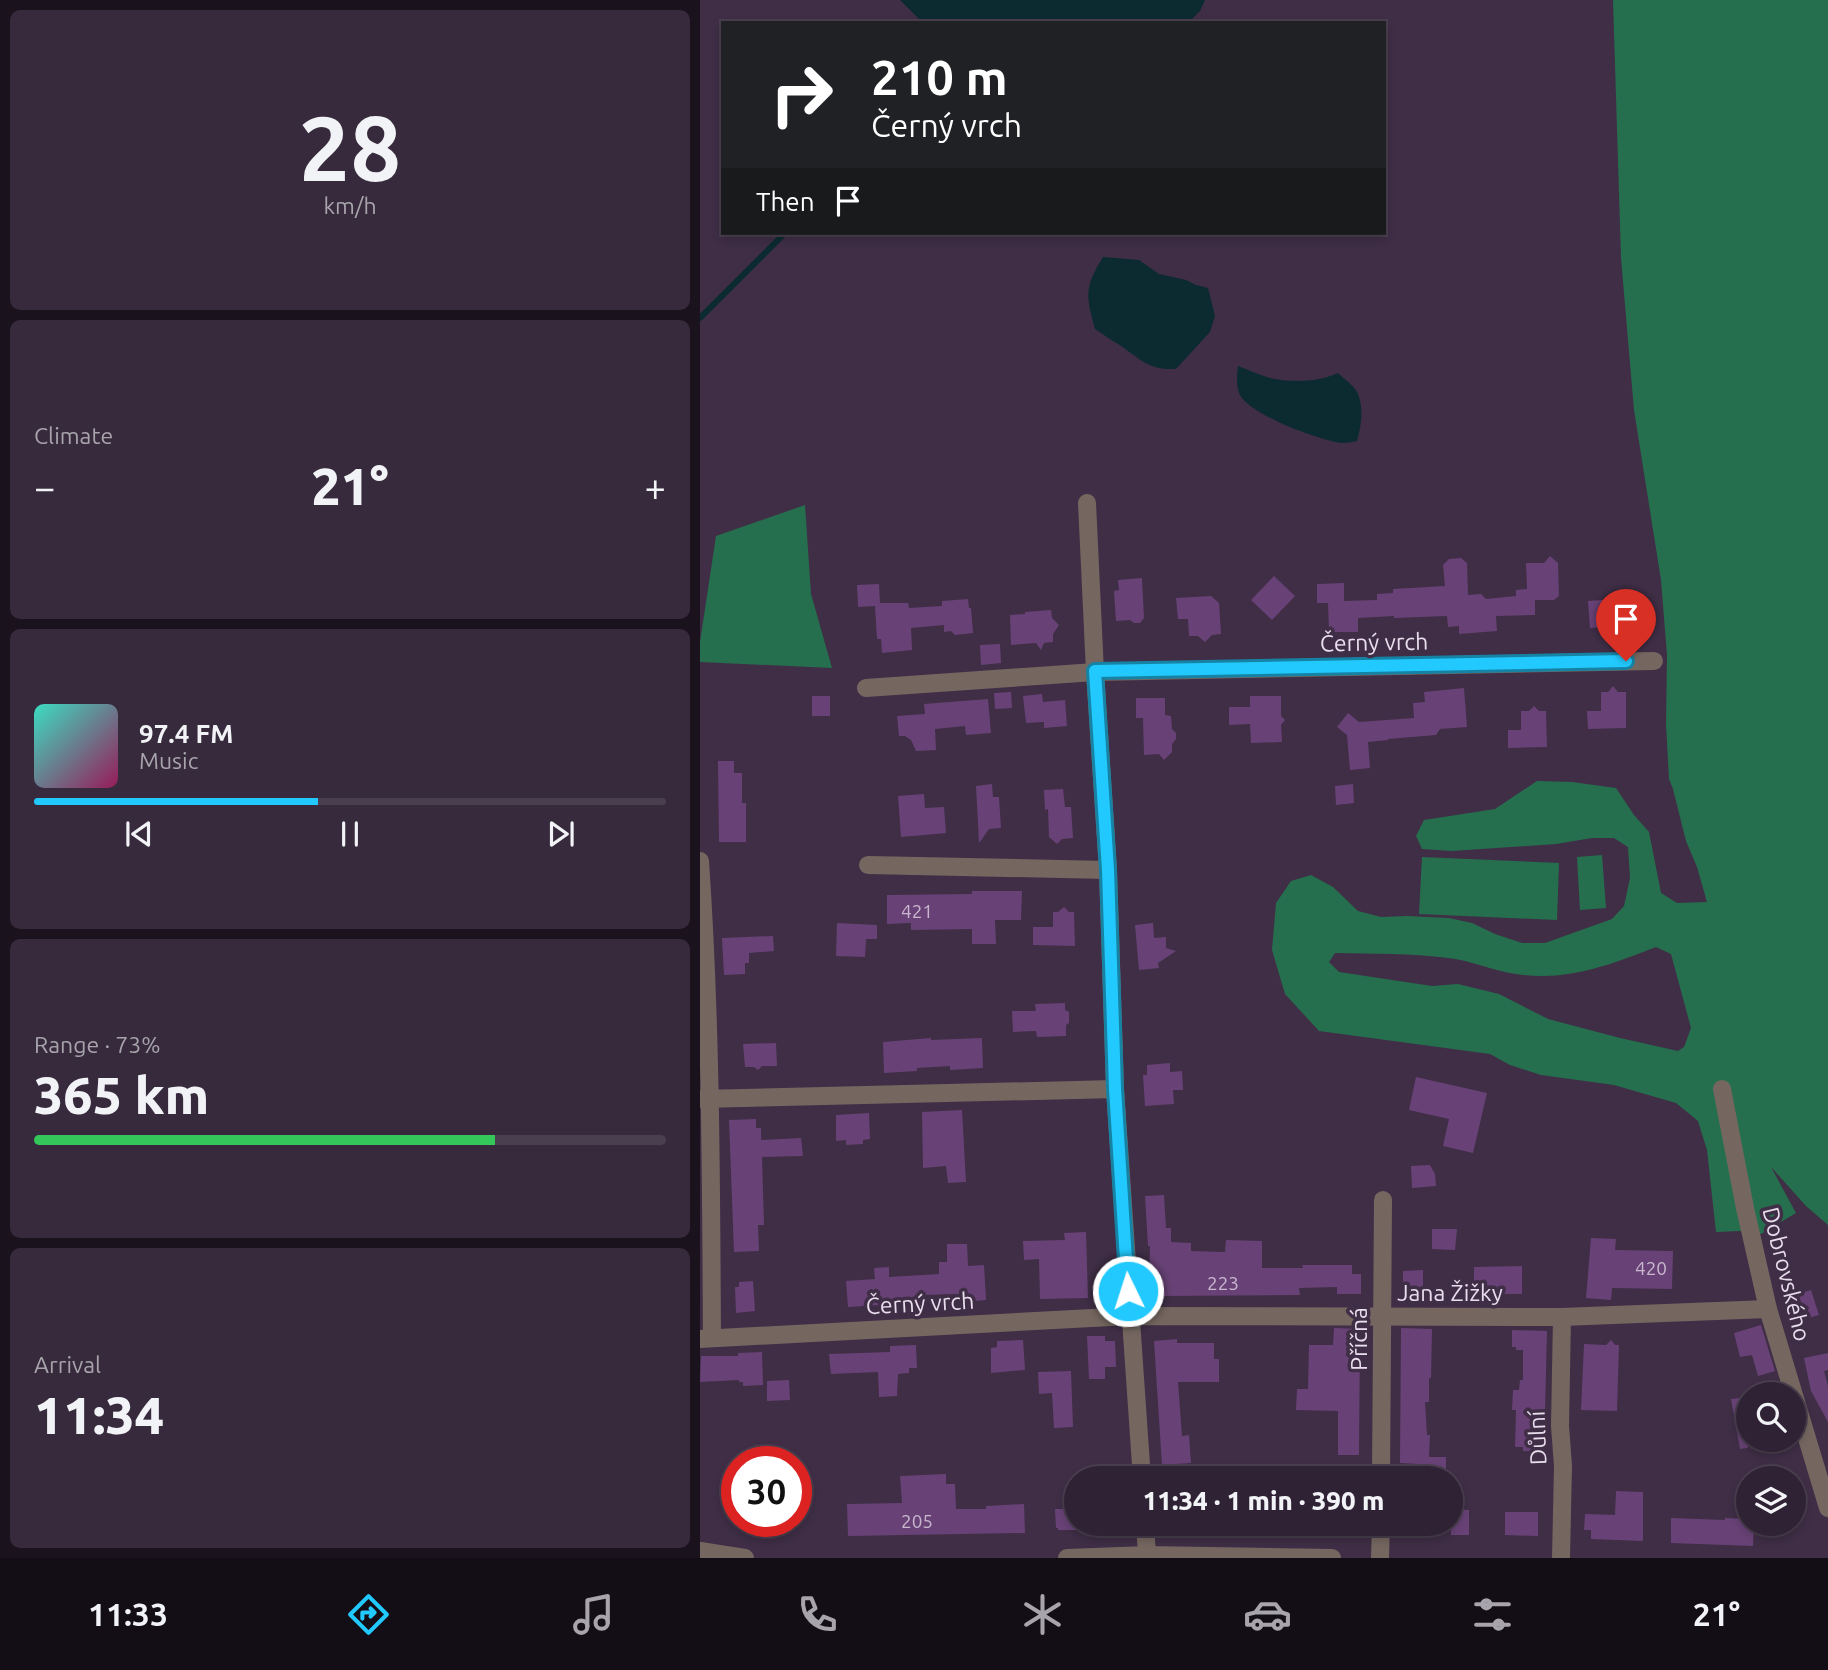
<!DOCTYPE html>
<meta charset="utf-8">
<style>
:root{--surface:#2f2234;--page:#372a3c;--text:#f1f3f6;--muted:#a7a4ac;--line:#4a3f4f;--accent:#22c9fe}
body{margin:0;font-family:Ubuntu,sans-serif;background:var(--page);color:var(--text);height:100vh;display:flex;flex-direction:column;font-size:26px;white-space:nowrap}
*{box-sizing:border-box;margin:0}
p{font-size:23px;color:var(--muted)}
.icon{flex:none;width:38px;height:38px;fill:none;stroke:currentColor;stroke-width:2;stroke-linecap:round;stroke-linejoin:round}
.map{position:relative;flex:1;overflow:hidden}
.side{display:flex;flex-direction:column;gap:10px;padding:10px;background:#1a131d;width:700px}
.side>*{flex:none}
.guide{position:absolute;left:21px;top:21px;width:665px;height:214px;border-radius:0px;box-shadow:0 4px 10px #0003,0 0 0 2px var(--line);background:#202124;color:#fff;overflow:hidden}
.controls{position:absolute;left:1036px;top:1382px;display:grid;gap:14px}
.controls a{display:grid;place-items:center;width:70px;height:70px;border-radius:50%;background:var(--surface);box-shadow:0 4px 10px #0003,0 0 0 2px var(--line);font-size:35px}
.speed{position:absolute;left:21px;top:1446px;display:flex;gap:14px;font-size:35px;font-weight:700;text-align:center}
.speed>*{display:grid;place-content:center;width:91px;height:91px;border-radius:50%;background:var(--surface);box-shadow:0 4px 10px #0003,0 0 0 2px var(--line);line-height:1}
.speed .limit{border:10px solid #d22;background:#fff;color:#111}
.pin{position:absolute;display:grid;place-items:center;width:60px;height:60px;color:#fff;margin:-72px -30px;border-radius:50% 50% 50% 0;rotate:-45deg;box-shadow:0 0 7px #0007}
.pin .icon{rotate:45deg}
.me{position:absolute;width:77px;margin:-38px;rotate:356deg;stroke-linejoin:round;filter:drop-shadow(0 0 5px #0008)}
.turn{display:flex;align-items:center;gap:24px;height:147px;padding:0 35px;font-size:32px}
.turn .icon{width:91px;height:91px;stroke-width:2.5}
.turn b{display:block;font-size:49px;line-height:60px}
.then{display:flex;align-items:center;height:66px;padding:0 35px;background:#0003;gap:14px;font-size:26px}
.big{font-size:52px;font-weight:800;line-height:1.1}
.side .card{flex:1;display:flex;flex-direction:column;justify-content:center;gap:10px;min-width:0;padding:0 24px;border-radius:10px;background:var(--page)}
.side .dial{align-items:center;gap:0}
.dial b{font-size:91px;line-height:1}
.song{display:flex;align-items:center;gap:21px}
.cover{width:84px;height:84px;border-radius:10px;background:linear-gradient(135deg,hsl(170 70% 55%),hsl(330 70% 35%))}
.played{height:7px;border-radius:4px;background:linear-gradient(90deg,var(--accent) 45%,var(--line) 45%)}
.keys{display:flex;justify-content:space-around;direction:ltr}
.heat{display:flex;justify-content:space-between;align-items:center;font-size:38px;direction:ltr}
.charge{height:10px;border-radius:5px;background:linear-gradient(90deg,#34c759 73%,var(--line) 0)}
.trip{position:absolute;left:364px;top:1466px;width:399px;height:70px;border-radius:35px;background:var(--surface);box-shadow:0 4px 10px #0003,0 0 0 2px var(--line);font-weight:800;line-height:70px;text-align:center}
.dock{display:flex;height:112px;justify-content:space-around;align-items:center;background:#130e15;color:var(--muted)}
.dock .icon{width:49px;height:49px}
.dock .active{color:var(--accent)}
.dock b{font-size:32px;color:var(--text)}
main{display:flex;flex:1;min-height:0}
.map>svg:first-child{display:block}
.green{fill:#266f4e;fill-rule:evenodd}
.water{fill:#0b2b30}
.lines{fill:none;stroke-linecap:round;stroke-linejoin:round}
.stream{stroke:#0b2b30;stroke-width:6}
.building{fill:#684276}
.street{stroke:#756760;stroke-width:18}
.route-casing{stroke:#1683a5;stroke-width:18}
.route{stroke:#22c9fe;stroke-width:12}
.labels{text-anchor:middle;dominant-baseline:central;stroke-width:7;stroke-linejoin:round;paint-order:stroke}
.number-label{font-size:19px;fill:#c9b7cf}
.street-label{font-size:23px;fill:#e9deed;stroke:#3f2e46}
</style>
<main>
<section class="side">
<div class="card dial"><b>28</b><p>km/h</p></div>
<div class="card"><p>Climate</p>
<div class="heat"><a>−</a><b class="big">21°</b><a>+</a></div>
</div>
<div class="card">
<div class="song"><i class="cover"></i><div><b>97.4 FM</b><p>Music</p></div></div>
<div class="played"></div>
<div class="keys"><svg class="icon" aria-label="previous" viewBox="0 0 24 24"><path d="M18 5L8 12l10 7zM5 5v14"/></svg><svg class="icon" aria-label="pause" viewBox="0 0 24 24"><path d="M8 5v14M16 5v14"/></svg><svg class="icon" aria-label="next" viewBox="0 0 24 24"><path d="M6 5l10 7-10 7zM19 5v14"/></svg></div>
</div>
<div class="card"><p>Range · 73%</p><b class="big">365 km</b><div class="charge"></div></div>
<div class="card"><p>Arrival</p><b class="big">11:34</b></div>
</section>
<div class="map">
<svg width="1128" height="1558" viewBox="0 0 1128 1558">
<rect width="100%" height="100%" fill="#3f2e46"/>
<g class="green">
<path d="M 913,0 L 1128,0 L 1128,1225 L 1106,1206 L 1071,1167 L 1096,1213 L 1061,1234 L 1040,1231 L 1016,1232 L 1007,1150 L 998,1121 L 976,1103 L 914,1085 L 841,1075 L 810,1065 L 790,1054 L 619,1031 L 585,994 L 572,950 L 576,903 L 591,881 L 611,875 L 633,887 L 658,911 L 681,917 L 707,916 L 749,918 L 772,923 L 795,934 L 822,943 L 845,943 L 912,919 L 924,906 L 930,878 L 928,847 L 914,838 L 892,838 L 856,844 L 752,851 L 722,849 L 716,836 L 724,820 L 795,809 L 837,781 L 872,782 L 916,788 L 934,815 L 949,832 L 961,893 L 977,903 L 1007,902 L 997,867 L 986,841 L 973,789 L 969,779 L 966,724 L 967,655 L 961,580 L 934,410 L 921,258 ZM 956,947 L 971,954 L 991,1028 L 984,1047 L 978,1051 L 920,1038 L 848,1019 L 799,994 L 758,984 L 732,986 L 639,972 L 629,962 L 635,953 C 673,954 711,953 748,958 C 771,960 793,971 816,974 C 866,982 910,965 956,947 Z"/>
<polygon points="105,505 111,594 132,668 0,662 0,642 16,536"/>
<polygon points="902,855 906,908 880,910 877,857"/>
<polygon points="722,857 859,863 857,920 719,914"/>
</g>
<g class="water">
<polygon points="200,0 505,0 500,11 488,23 223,23"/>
<path d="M 403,257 L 439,260 L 459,274 L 486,280 L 496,285 L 508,288 L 515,316 L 510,332 L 476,369 C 451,370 443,362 424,348 C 415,342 405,336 395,329 C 386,295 384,288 403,257 Z"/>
<path d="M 538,366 C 549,370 560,375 570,378 C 591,383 619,382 638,373 C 644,379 655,386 658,394 C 664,409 661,427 657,441 C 652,442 646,443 641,443 C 619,440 547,414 539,393 C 536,385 537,374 538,366 Z"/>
</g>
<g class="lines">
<polyline class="stream" points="0,318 85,233"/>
</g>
<g class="building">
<polygon points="850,556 858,563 859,596 854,600 835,600 835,615 796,616 797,631 759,634 759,626 748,627 747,616 694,618 694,616 658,618 658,632 629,632 628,603 617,603 617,584 644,583 644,601 677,600 677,594 693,593 693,589 745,586 743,565 749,559 761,558 767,563 768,595 781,594 786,599 816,596 816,590 827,589 826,563 844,563"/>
<polygon points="574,576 595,596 572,620 551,600"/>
<polygon points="442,578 444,618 440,623 434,623 430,620 416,621 414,591 419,590 418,580"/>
<polygon points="179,584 180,603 208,603 209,608 242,606 242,601 268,599 269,608 271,608 273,633 255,635 251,631 244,632 244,625 211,628 212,650 182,653 181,639 177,639 175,606 158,607 157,585"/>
<polygon points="511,596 519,603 521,634 512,635 505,642 498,636 489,636 488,619 478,619 476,598"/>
<polygon points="915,599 916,626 890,628 888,601"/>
<polygon points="351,610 352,618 359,625 353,634 353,642 344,643 341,650 336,643 311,645 310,615 325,614 325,612"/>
<polygon points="300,644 301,663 281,665 280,645"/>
<polygon points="913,686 918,692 926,692 926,728 888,729 887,711 901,711 901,692 908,692"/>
<polygon points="764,688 767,727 740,729 736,735 688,739 688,740 668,742 670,768 650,770 647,735 637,727 648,713 659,722 714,718 713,703 725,702 724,692"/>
<polygon points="311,692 312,708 295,709 294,693"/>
<polygon points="342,694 343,702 365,700 367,726 344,728 344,722 326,723 323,696"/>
<rect x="112" y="696" width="18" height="20"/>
<polygon points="550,696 581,696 581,716 585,720 581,725 582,742 551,743 550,724 529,725 529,707 550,707"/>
<polygon points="436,698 465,698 465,715 471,716 472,729 476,733 476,739 472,744 472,752 464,760 459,754 444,755 443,718 436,718"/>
<polygon points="288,699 291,733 266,735 265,726 235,729 236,750 216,751 211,740 205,736 199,736 197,716 225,714 224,704"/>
<polygon points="834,706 839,711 846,711 847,747 808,748 808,730 821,730 821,711 829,711"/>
<polygon points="18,761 34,761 34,773 42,773 42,803 46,803 46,842 19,842"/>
<polygon points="292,784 293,797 299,797 301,828 289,829 279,843 276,786"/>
<polygon points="653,784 654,803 636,805 635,786"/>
<polygon points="363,789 365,807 371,807 373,838 362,839 357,844 349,837 348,809 345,810 344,790"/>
<polygon points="224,794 225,808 244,807 246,833 201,837 198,796"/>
<polygon points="272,891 322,891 321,920 295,920 296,944 272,944 272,929 211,930 211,923 187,924 187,895 272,894"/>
<polygon points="364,907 369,912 374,912 375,946 333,945 333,927 353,927 353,912 358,912"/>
<polygon points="137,923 177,925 177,939 166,939 165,957 136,956"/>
<polygon points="453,923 454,938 466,937 466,948 476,951 458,963 459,968 439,970 435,925"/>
<polygon points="73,936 74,951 49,953 49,963 45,963 45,974 24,975 22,938"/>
<polygon points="365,1003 365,1010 369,1012 369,1023 366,1025 366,1036 337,1037 336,1031 313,1032 312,1011 336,1011 335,1004"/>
<polygon points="231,1038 231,1040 282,1038 283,1068 250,1070 250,1066 217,1068 217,1071 184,1073 183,1042"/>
<polygon points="76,1043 77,1066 62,1066 58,1070 54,1067 45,1067 43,1044"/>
<polygon points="470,1063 470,1072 482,1071 483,1090 473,1090 474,1104 445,1106 443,1075 447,1075 447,1065"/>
<polygon points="716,1077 787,1093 773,1153 743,1146 749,1119 709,1110"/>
<polygon points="262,1110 266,1182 248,1183 246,1166 223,1168 222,1112"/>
<polygon points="169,1113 170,1139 163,1140 163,1144 146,1145 146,1140 136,1141 136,1115"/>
<polygon points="56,1119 56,1128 61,1128 61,1140 101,1138 103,1156 62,1157 64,1225 58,1225 59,1251 34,1252 29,1120"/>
<polygon points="730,1165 735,1174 736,1186 712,1188 711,1166"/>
<polygon points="464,1195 466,1228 471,1228 471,1242 491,1243 491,1251 525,1252 526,1240 562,1241 562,1268 603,1268 602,1265 652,1265 652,1274 661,1274 661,1294 637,1294 637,1287 599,1288 600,1295 454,1296 453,1284 449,1285 450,1246 448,1246 445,1196"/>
<polygon points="732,1229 757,1229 755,1250 732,1249"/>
<polygon points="386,1232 388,1298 340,1299 339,1259 324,1260 323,1241 365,1240 364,1233"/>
<polygon points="891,1238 916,1239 915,1250 973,1251 972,1289 912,1288 911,1300 886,1298"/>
<polygon points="247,1244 267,1244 268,1266 284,1265 286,1300 262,1302 262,1296 256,1296 256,1294 225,1295 226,1302 148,1307 146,1281 175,1279 174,1268 189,1267 189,1277 239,1274 239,1262 247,1262"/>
<polygon points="822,1266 822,1294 774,1294 774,1267"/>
<polygon points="723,1270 723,1295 703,1295 703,1271"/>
<polygon points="53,1281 55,1311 36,1313 35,1287 39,1287 39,1282"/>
<polygon points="1111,1290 1119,1315 1095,1322 1088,1297"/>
<polygon points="1061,1325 1075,1371 1058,1376 1052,1355 1040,1357 1034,1333"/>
<polygon points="634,1328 660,1329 659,1455 638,1455 638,1411 596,1410 597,1389 608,1389 609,1345 633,1345"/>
<polygon points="701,1328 732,1329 731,1378 729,1378 729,1402 725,1402 727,1435 730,1435 729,1457 746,1457 746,1479 718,1479 718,1464 700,1463"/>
<polygon points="812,1330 847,1331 844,1452 823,1451 823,1447 815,1447 816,1410 812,1410 813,1390 819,1390 820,1380 823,1380 823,1350 816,1350 816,1347 812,1347"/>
<polygon points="387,1336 405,1336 405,1341 415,1341 416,1367 405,1367 405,1379 389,1379"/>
<polygon points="477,1339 477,1343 514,1343 514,1359 519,1359 519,1382 478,1382 482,1436 489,1435 491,1463 462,1465 454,1341"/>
<polygon points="323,1340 325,1370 291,1373 291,1348 297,1347 297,1341"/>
<polygon points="911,1340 915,1345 919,1345 917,1411 881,1410 884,1344 906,1345"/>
<polygon points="216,1345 217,1368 209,1368 209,1373 198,1374 197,1396 179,1397 178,1372 131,1374 129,1354 190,1352 190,1346"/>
<polygon points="62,1352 63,1385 43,1386 43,1382 39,1382 39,1380 0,1382 1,1356 38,1356 38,1353"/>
<polygon points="1128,1353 1128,1370 1124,1371 1128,1386 1128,1422 1111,1391 1104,1358"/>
<polygon points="371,1371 373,1427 354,1428 352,1393 339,1394 338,1372"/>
<polygon points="89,1380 90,1400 67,1401 67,1381"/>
<polygon points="1048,1397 1048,1448 1040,1449 1031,1399"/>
<polygon points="246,1474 246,1484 255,1484 256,1509 286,1509 286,1506 324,1504 325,1533 148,1536 147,1504 202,1503 200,1476"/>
<polygon points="916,1491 943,1492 943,1541 891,1539 891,1530 884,1530 885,1514 915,1515"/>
<polygon points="355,1509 376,1509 376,1530 358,1530 358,1528 356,1528"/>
<polygon points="751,1509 769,1510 769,1535 751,1535"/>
<polygon points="805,1512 838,1512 838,1536 805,1535"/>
<polygon points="971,1518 1025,1520 1025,1518 1048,1519 1048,1524 1054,1524 1053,1546 971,1543"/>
</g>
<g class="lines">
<g class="street">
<polyline points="387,503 395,672 408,870 415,1089 442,1479"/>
<polyline points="166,688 395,672 954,661"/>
<path d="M 0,861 C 11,1020 11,1179 12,1338"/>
<polyline points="168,865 408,870"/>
<polyline points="1022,1089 1045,1208 1068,1309 1128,1508"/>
<polyline points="0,1099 415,1089"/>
<polyline points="0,1339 430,1316 862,1317 1068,1309"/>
<polyline points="681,1479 683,1200"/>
<polyline points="445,1524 447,1555"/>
<polyline points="0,1551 45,1558"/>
<polyline points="367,1558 447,1555 632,1558"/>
<polyline points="680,1558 681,1524"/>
<polyline points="861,1558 863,1466 860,1426 862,1317"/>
</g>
</g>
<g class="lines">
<g class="route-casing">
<polyline id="route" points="428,1291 415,1089 408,870 395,671 926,661"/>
</g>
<use href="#route" class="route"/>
</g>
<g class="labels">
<g class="number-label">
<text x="217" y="911">421</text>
<text x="951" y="1268">420</text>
<text x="523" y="1283">223</text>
<text x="217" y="1521">205</text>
</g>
<g class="street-label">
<text transform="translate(674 642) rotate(-1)">Černý vrch</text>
<text transform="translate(1087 1274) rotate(76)">Dobrovského</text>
<text x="750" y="1292">Jana Žižky</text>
<text transform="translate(220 1303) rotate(-3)">Černý vrch</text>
<text transform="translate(658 1339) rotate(-90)">Příčná</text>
<text transform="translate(837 1438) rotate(-92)">Důlní</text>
</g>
</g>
</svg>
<div class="controls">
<a><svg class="icon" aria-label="search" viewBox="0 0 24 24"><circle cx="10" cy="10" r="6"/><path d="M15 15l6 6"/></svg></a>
<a><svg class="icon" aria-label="layers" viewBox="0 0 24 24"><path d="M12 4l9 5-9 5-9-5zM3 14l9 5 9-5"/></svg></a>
</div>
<div class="speed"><div class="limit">30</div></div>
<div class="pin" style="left:926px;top:661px;background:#d93025"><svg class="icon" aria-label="arrive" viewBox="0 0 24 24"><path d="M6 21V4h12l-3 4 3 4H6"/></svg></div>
<svg class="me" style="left:428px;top:1291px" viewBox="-20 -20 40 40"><circle r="17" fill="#22c9fe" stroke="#fff" stroke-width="3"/><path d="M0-11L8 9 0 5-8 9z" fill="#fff"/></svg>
<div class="trip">11:34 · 1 min · 390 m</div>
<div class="guide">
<div class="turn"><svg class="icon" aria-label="right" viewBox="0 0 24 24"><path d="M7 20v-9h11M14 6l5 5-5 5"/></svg><div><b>210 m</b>Černý vrch</div></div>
<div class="then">Then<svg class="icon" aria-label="arrive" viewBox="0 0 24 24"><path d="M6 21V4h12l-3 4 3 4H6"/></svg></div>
</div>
</div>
</main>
<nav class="dock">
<b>11:33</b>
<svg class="icon active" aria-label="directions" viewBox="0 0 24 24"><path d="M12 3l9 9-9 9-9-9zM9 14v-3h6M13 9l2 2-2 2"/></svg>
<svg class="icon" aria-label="music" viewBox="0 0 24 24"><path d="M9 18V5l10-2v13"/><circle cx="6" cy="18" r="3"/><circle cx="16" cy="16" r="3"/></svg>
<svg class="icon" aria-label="phone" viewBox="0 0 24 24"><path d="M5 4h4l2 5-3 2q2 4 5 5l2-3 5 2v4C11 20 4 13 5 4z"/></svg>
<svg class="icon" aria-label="climate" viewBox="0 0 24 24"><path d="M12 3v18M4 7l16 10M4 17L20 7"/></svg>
<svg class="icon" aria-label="car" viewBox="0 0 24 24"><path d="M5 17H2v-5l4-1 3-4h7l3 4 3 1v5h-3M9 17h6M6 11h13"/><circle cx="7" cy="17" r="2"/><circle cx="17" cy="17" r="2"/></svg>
<svg class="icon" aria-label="filters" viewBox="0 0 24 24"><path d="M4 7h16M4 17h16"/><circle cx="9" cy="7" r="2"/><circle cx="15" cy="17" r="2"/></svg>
<b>21°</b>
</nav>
